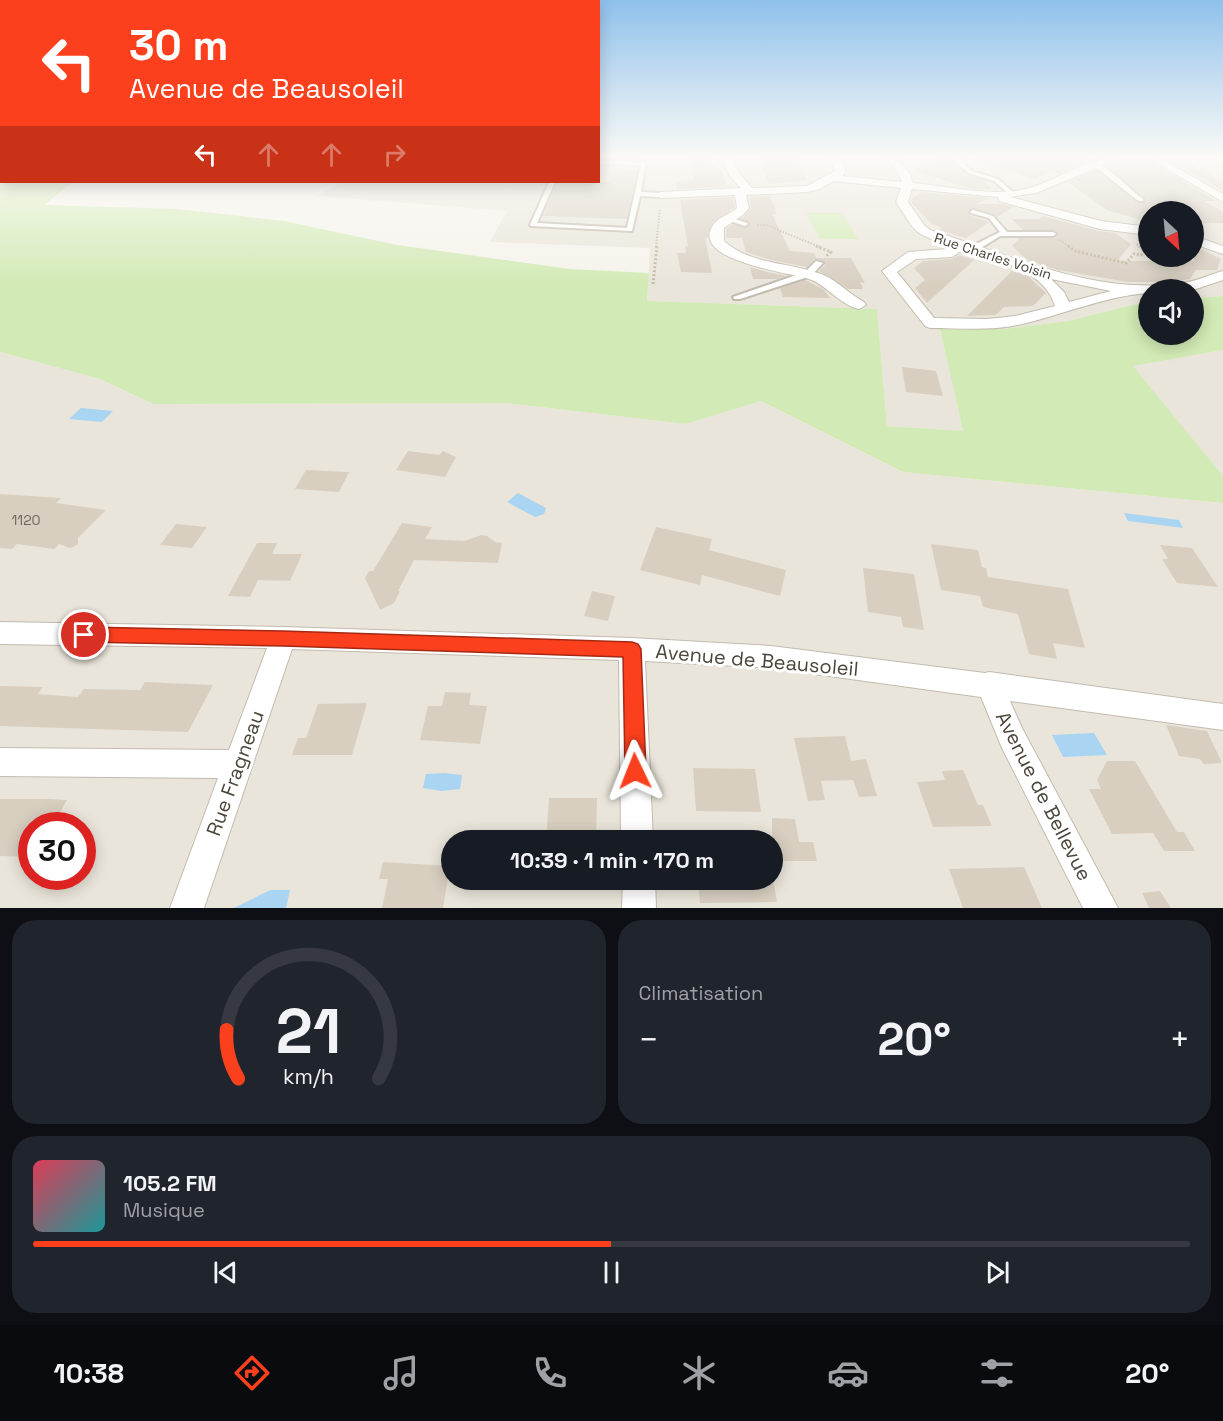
<!DOCTYPE html>
<html lang="fr">
<meta charset="utf-8">
<style>
:root{--surface:#171b24;--page:#20242c;--text:#f1f3f6;--muted:#9ea1a6;--line:#363941;--accent:#fc3f1d}
body{margin:0;font-family:"Space Grotesk",sans-serif;background:var(--page);color:var(--text);height:100vh;display:flex;flex-direction:column;font-size:22px;white-space:nowrap}
*{box-sizing:border-box;margin:0}
p{font-size:20px;color:var(--muted)}
.icon{flex:none;width:33px;height:33px;fill:none;stroke:currentColor;stroke-width:2;stroke-linecap:round;stroke-linejoin:round}
.map{position:relative;height:908px;overflow:hidden}
.sheet{display:flex;flex-direction:column;gap:12px;padding:12px;background:#0d0f14;flex:1}
.sheet>*{flex:none}
.hud{position:absolute;left:0px;top:0px;width:600px;height:183px;box-shadow:0 3px 15px #0003;background:#fc3f1d;color:#fff;overflow:hidden}
.needle{width:39px;rotate:154deg}
.tools{position:absolute;left:1138px;top:201px;display:grid;gap:12px}
.tools a{display:grid;place-items:center;width:66px;height:66px;border-radius:50%;background:var(--surface);box-shadow:0 3px 15px #0003;font-size:30px}
.speed{position:absolute;left:18px;top:812px;display:flex;gap:12px;font-size:30px;font-weight:700;text-align:center}
.speed>*{display:grid;place-content:center;width:78px;height:78px;border-radius:50%;background:var(--surface);box-shadow:0 3px 15px #0003;line-height:1}
.speed .limit{border:9px solid #d22;background:#fff;color:#111}
.pin{position:absolute;display:grid;place-items:center;width:51px;height:51px;color:#fff;margin:-26px;border:3px solid #fff;border-radius:50%;box-shadow:0 2px 6px #0007}
.me{position:absolute;width:66px;margin:-33px;rotate:358deg;stroke-linejoin:round;filter:drop-shadow(0 0 4px #0008)}
.turn{display:flex;align-items:center;gap:21px;height:126px;padding:0 30px;font-size:27px}
.turn .icon{width:78px;height:78px;stroke-width:2.5}
.turn b{display:block;font-size:42px;line-height:51px}
.lanes{display:flex;align-items:center;height:57px;padding:0 30px;background:#0003;justify-content:center;gap:30px;direction:ltr}
.lanes .off{opacity:.35}
.big{font-size:45px;font-weight:700;line-height:1.1}
.sheet .widget{flex:1;display:flex;flex-direction:column;justify-content:center;gap:9px;min-width:0;padding:0 21px;border-radius:24px;background:var(--page)}
.sheet .dial{align-items:center;gap:0}
.dial svg{height:156px;overflow:visible;fill:none;stroke:var(--line);stroke-width:7;stroke-linecap:round;text-anchor:middle}
.dial text{fill:var(--text);stroke:none}
.song{display:flex;align-items:center;gap:18px}
.cover{width:72px;height:72px;border-radius:9px;background:linear-gradient(135deg,hsl(350 70% 55%),hsl(180 70% 35%))}
.played{height:6px;border-radius:3px;background:linear-gradient(90deg,var(--accent) 50%,var(--line) 50%)}
.keys{display:flex;justify-content:space-around;direction:ltr}
.heat{display:flex;justify-content:space-between;align-items:center;font-size:33px;direction:ltr}
.sheet .tiles{flex:1;display:grid;gap:12px;grid-template-columns:1fr 1fr}
.widget:last-child{grid-column:span 2}
.trip{position:absolute;left:441px;top:830px;width:342px;height:60px;border-radius:30px;background:var(--surface);box-shadow:0 3px 15px #0003;font-weight:700;line-height:60px;text-align:center}
.tab-bar{display:flex;height:96px;justify-content:space-around;align-items:center;background:#090b0e;color:var(--muted)}
.tab-bar .icon{width:42px;height:42px}
.tab-bar .current{color:var(--accent)}
.tab-bar b{font-size:27px;color:var(--text)}
.map>svg:first-child{display:block}
.residential{fill:#eae5da;fill-rule:evenodd}
.green{fill:#d2eab5}
.water{fill:#a9d4f2}
.building{fill:#d8cfc1}
.lines{fill:none;stroke-linecap:round;stroke-linejoin:round}
.lane-casing{stroke:#c2bbae;stroke-width:4}
.street-casing{stroke:#c2bbae;stroke-width:2}
.highway-casing{stroke:#e0a43c;stroke-width:3}
.path-far1{stroke:#c4b79f;stroke-width:2;stroke-dasharray:1.5 1.5;stroke-linecap:butt}
.path{stroke:#c4b79f;stroke-width:3;stroke-dasharray:2 2;stroke-linecap:butt}
.lane{fill:#fff;fill-rule:evenodd}
.street{fill:#fff;fill-rule:evenodd}
.highway{fill:#ffcf6e;fill-rule:evenodd}
.route{fill:#fc3f1d;stroke:#a42913;stroke-width:1.5}
.labels{text-anchor:middle;dominant-baseline:central;stroke-width:6;stroke-linejoin:round;paint-order:stroke}
.far-street-label{font-size:14px;fill:#4b4439;stroke:#fff}
.number-label{font-size:14px;fill:#6e675b}
.near-street-label{font-size:20px;fill:#4b4439;stroke:#fff}
</style>
<div class="map">
<svg width="1223" height="908" viewBox="0 0 1223 908">
<rect width="100%" height="100%" fill="#f6f3ec"/>
<g class="residential">
<path d="M 599,158 L 1223,158 L 1223,296 L 1194,298 L 1194,290 L 1149,290 L 1149,301 L 1068,321 L 1003,329 L 940,329 L 963,431 L 887,426 L 877,309 L 647,301 L 650,248 L 490,242 L 507,211 L 317,196 L 340,182 L 598,182 ZM 1149,212 L 1194,212 L 1194,256 L 1149,256 Z"/>
<polygon points="1223,350 1223,476 1132,366"/>
<path d="M 0,352 L 100,379 L 153,404 L 506,403 L 686,424 L 761,401 L 903,472 L 1223,503 L 1223,908 L 0,908 ZM 32,825 L 82,825 L 82,876 L 32,876 ZM 452,840 L 772,840 L 772,879 L 452,879 Z"/>
</g>
<g class="green">
<polygon points="0,174 2,182 73,182 44,205 177,209 284,221 397,245 570,269 649,273 647,301 877,309 887,426 963,431 940,329 1003,329 1068,321 1149,301 1149,334 1194,334 1194,298 1223,296 1223,350 1133,366 1223,476 1223,503 903,472 761,401 686,424 506,403 153,404 100,379 0,352"/>
<polygon points="806,213 842,213 858,239 820,239"/>
</g>
<g class="water">
<polygon points="81,408 113,411 102,422 69,419"/>
<polygon points="518,493 546,508 544,514 535,517 507,502"/>
<polygon points="1124,513 1179,520 1183,528 1128,521"/>
<polygon points="1094,733 1107,755 1063,757 1052,735"/>
<polygon points="444,773 462,775 460,789 441,791 423,788 426,774"/>
<polygon points="270,890 290,890 286,908 234,908"/>
</g>
<g class="building">
<polygon points="690,158 708,158 710,164 714,164 716,169 721,169 727,185 736,186 677,189 676,182 694,180"/>
<polygon points="759,158 796,158 807,180 769,184"/>
<polygon points="941,158 950,158 966,175 983,180 992,189 1000,190 987,189 968,188 913,170"/>
<polygon points="980,158 1084,158 1084,163 1058,174 1053,171 1035,179 979,162"/>
<polygon points="1151,162 1216,201 1204,201 1223,212 1223,223 1194,223 1194,212 1149,210 1149,222 1107,210 1068,182 1096,170 1132,199 1143,203 1144,197 1107,166 1115,163"/>
<polygon points="1172,162 1188,162 1199,168 1223,182 1223,191"/>
<polygon points="614,168 638,169 627,219 543,216 557,182 610,182"/>
<polygon points="922,192 989,198 976,204 1003,204 1013,207 997,217 994,214 972,208 968,212 969,215 989,222 966,238 939,230 943,228 932,224 912,204 911,199"/>
<polygon points="770,196 776,210 774,210 776,214 772,214 790,251 814,253 816,258 851,258 865,283 860,282 863,289 848,289 819,271 825,265 824,261 814,259 807,267 771,260 746,252 742,238 726,238 726,229 733,224 744,228 750,224 741,219 751,209 749,197"/>
<polygon points="733,197 735,207 713,222 708,238 705,238 712,273 681,272 677,253 686,253 685,246 688,246 680,200"/>
<polygon points="1043,216 1099,231 1115,233 1131,244 1117,261 1194,261 1194,246 1221,259 1217,270 1196,270 1190,279 1171,282 1128,282 1058,270 1027,260 1012,246 1020,238 1053,238 1057,236 1058,233 1053,230 1023,230 1012,219 1039,219"/>
<polygon points="959,255 974,260 927,303 915,288 925,280 914,268 923,261 952,259"/>
<polygon points="750,267 767,272 787,276 777,279 753,279"/>
<polygon points="1012,271 1028,276 1046,293 1033,306 1004,307 996,315 967,316"/>
<polygon points="805,280 823,289 830,298 783,297 780,288"/>
<polygon points="902,367 936,371 943,396 906,392"/>
<polygon points="408,451 439,455 443,451 456,457 445,477 396,470"/>
<polygon points="306,470 349,472 339,492 295,489"/>
<polygon points="0,494 61,498 56,503 106,510 78,538 78,544 73,547 70,548 59,544 54,549 17,544 12,549 0,548"/>
<polygon points="402,523 432,527 425,539 465,541 481,535 487,536 495,542 502,543 498,563 414,560 398,591 400,591 394,603 380,610 365,578 369,571 373,571"/>
<polygon points="176,524 207,527 192,548 160,545"/>
<polygon points="656,527 712,539 709,550 786,570 780,596 702,575 700,585 640,570"/>
<polygon points="257,543 277,543 272,554 302,554 290,581 258,580 250,597 228,596"/>
<polygon points="931,544 978,550 982,567 986,568 988,577 1068,589 1085,648 1053,643 1057,659 1029,654 1018,614 983,607 980,596 941,590"/>
<polygon points="1160,545 1192,548 1218,587 1177,583 1162,559 1168,559"/>
<polygon points="863,568 914,574 924,630 903,627 901,617 868,612"/>
<polygon points="592,591 615,596 608,621 584,616"/>
<polygon points="145,682 213,685 188,732 0,726 0,686 43,687 38,694 78,697 84,689 140,690"/>
<polygon points="445,692 471,693 469,705 487,706 480,744 420,740 428,706 442,706"/>
<polygon points="367,703 352,755 292,755 298,738 306,738 318,704"/>
<polygon points="1166,725 1207,731 1222,763 1204,764 1200,759 1179,756"/>
<polygon points="845,736 851,761 866,759 877,796 859,797 853,780 821,781 825,800 808,801 794,738"/>
<polygon points="1107,761 1135,761 1177,832 1184,832 1195,851 1164,851 1153,833 1112,834 1089,789 1101,789 1097,780"/>
<polygon points="693,768 755,769 761,812 696,811"/>
<polygon points="963,770 978,805 983,805 992,826 933,827 917,782 945,780 942,771"/>
<polygon points="549,798 597,798 596,840 546,840"/>
<polygon points="0,799 51,799 67,800 53,825 32,825 32,857 0,856"/>
<polygon points="772,818 795,819 799,842 813,842 817,861 772,861"/>
<polygon points="383,862 450,866 443,908 382,908 388,879 379,879"/>
<polygon points="1024,867 1042,908 963,908 949,869"/>
<polygon points="698,879 773,879 777,902 700,903"/>
<polygon points="1160,891 1171,908 1149,908 1142,893"/>
</g>
<g class="lines">
<g class="lane-casing">
<g id="lane">
<polygon points="952,158 958,158 972,171 998,179 1015,194 1010,195 994,181 968,173"/>
<polygon points="598,160 646,162 641,192 661,193 664,195 661,197 640,196 632,231 531,226 530,225 549,182 555,182 537,223 627,228 641,165 598,164"/>
<path d="M 1093,163 C 1109,165 1129,189 1143,199 L 1143,201 L 1139,201 L 1133,197 L 1093,165 Z"/>
<polygon points="973,210 993,216 1007,232 1053,232 1056,234 1053,236 1000,236 976,251 970,251 970,247 1000,232 989,218 971,213 970,212"/>
<polygon points="729,217 747,223 748,224 745,226 727,220 726,219"/>
<polygon points="816,261 823,263 811,276 740,299 734,299 733,297 805,272"/>
</g>
</g>
<g class="street-casing">
<g id="street">
<path d="M 722,158 L 732,158 L 739,173 L 752,188 L 807,186 L 835,171 L 830,158 L 840,158 L 845,166 L 845,172 L 842,176 L 902,182 L 899,175 L 886,158 L 897,158 L 910,174 L 913,183 C 947,186 996,198 1029,188 C 1060,179 1086,158 1120,158 L 1036,193 L 1010,197 L 1101,221 L 1149,227 L 1149,235 L 1100,229 L 999,201 L 998,197 L 912,189 L 908,202 L 924,225 L 930,230 C 1012,256 1101,298 1188,282 C 1200,280 1211,274 1223,271 L 1223,280 L 1193,290 L 1149,290 L 1149,293 C 1105,296 1062,315 1018,325 C 990,331 959,328 930,328 L 925,326 L 882,271 L 908,252 L 948,249 L 952,246 C 915,234 917,235 896,202 L 901,188 L 833,181 L 820,189 L 807,192 L 746,195 L 749,208 L 744,214 L 724,228 L 724,241 C 750,265 790,262 821,274 C 837,280 849,294 864,302 L 866,305 L 859,309 C 841,305 829,288 812,280 C 795,273 692,262 712,227 C 717,217 729,215 737,208 L 735,195 L 661,198 L 655,195 L 661,192 L 741,188 L 729,175 ZM 964,249 C 995,260 1044,269 1055,306 L 1015,316 L 988,319 L 934,318 L 897,272 L 916,259 L 952,257 ZM 1051,279 L 1111,291 L 1069,302 L 1064,292 Z"/>
<polygon points="1148,158 1160,158 1223,194 1223,202"/>
<polygon points="1194,236 1223,246 1223,254 1194,244"/>
<polygon points="0,622 283,627 632,638 771,646 985,673 989,672 1223,704 1223,730 1010,701 1022,728 1118,908 1083,908 1002,748 981,697 771,668 645,661 653,840 621,840 619,660 292,649 204,908 170,908 218,778 0,776 0,748 229,750 267,648 0,644"/>
<polygon points="623,879 655,879 656,908 622,908"/>
</g>
</g>
<g class="highway-casing">
<rect id="highway" x="0" y="158" width="2" height="7"/>
</g>
<g class="path-far1">
<polyline points="757,225 766,225 820,247"/>
<polyline points="1060,240 1070,247"/>
<polyline points="1137,244 1141,247"/>
<polyline points="656,247 660,208"/>
</g>
<g class="path">
<polyline points="816,246 831,252 826,256"/>
<polyline points="1068,246 1075,251 1126,263 1134,254 1141,255 1145,251 1139,246"/>
<polyline points="653,284 657,246"/>
</g>
<use href="#lane" class="lane"/>
<use href="#street" class="street"/>
<use href="#highway" class="highway"/>
</g>
<linearGradient id="sky" x2="0" y2="1"><stop stop-color="#8fc1ec"/><stop offset="0.55" stop-color="#fbfaf6"/><stop offset="1" stop-color="#fbfaf6" stop-opacity="0"/></linearGradient>
<rect width="1223" height="285" fill="url(#sky)"/>
<polygon class="route" points="84,627 283,631 632,642 638,644 641,649 646,771 643,779 635,782 628,779 625,771 623,657 283,646 84,642 78,640 76,635 78,629"/>
<g class="labels">
<g class="far-street-label">
<text transform="translate(993 256) rotate(18)">Rue Charles Voisin</text>
</g>
<g class="number-label">
<text x="26" y="520">1120</text>
</g>
<g class="near-street-label">
<text transform="translate(757 660) rotate(5)">Avenue de Beausoleil</text>
<text transform="translate(235 773) rotate(-70)">Rue Fragneau</text>
<text transform="translate(1044 796) rotate(63)">Avenue de Bellevue</text>
</g>
</g>
</svg>
<div class="tools">
<a><svg class="needle" viewBox="-14 -14 28 28"><path d="M0-13l5 13h-10z" fill="#e53935"/><path d="M0 13l5-13h-10z" fill="#9ea1a6"/></svg></a>
<a><svg class="icon" aria-label="sound" viewBox="0 0 24 24"><path d="M4 9h4l5-4v14l-5-4H4zM17 9q2 3 0 6"/></svg></a>
</div>
<div class="speed"><div class="limit">30</div></div>
<div class="pin" style="left:84px;top:635px;background:#d93025"><svg class="icon" aria-label="arrive" viewBox="0 0 24 24"><path d="M6 21V4h12l-3 4 3 4H6"/></svg></div>
<svg class="me" style="left:635px;top:771px" viewBox="-20 -20 40 40"><path d="M0-17L14 15 0 8-14 15z" fill="#fc3f1d" stroke="#fff" stroke-width="4"/></svg>
<div class="trip">10:39 · 1 min · 170 m</div>
<div class="hud">
<div class="turn"><svg class="icon" aria-label="left" viewBox="0 0 24 24"><path d="M17 20v-9H6M10 6l-5 5 5 5"/></svg><div><b>30 m</b>Avenue de Beausoleil</div></div>
<div class="lanes"><svg class="icon" aria-label="left" viewBox="0 0 24 24"><path d="M17 20v-9H6M10 6l-5 5 5 5"/></svg><svg class="icon off" aria-label="ahead" viewBox="0 0 24 24"><path d="M12 20V5M6 11l6-6 6 6"/></svg><svg class="icon off" aria-label="ahead" viewBox="0 0 24 24"><path d="M12 20V5M6 11l6-6 6 6"/></svg><svg class="icon off" aria-label="right" viewBox="0 0 24 24"><path d="M7 20v-9h11M14 6l5 5-5 5"/></svg></div>
</div>
</div>
<section class="sheet">
<div class="tiles">
<div class="widget dial"><svg viewBox="0 0 100 80">
<path d="M14 69A42 42 0 1 1 86 69"/>
<path d="M14 69A42 42 0 0 1 8 44" stroke="#fc3f1d"/>
<text x="50" y="56" font-size="32" font-weight="700">21</text>
<text x="50" y="72" font-size="11">km/h</text>
</svg></div>
<div class="widget"><p>Climatisation</p>
<div class="heat"><a>−</a><b class="big">20°</b><a>+</a></div>
</div>
<div class="widget">
<div class="song"><i class="cover"></i><div><b>105.2 FM</b><p>Musique</p></div></div>
<div class="played"></div>
<div class="keys"><svg class="icon" aria-label="previous" viewBox="0 0 24 24"><path d="M18 5L8 12l10 7zM5 5v14"/></svg><svg class="icon" aria-label="pause" viewBox="0 0 24 24"><path d="M8 5v14M16 5v14"/></svg><svg class="icon" aria-label="next" viewBox="0 0 24 24"><path d="M6 5l10 7-10 7zM19 5v14"/></svg></div>
</div>
</div>
</section>
<nav class="tab-bar">
<b>10:38</b>
<svg class="icon current" aria-label="directions" viewBox="0 0 24 24"><path d="M12 3l9 9-9 9-9-9zM9 14v-3h6M13 9l2 2-2 2"/></svg>
<svg class="icon" aria-label="music" viewBox="0 0 24 24"><path d="M9 18V5l10-2v13"/><circle cx="6" cy="18" r="3"/><circle cx="16" cy="16" r="3"/></svg>
<svg class="icon" aria-label="phone" viewBox="0 0 24 24"><path d="M5 4h4l2 5-3 2q2 4 5 5l2-3 5 2v4C11 20 4 13 5 4z"/></svg>
<svg class="icon" aria-label="climate" viewBox="0 0 24 24"><path d="M12 3v18M4 7l16 10M4 17L20 7"/></svg>
<svg class="icon" aria-label="car" viewBox="0 0 24 24"><path d="M5 17H2v-5l4-1 3-4h7l3 4 3 1v5h-3M9 17h6M6 11h13"/><circle cx="7" cy="17" r="2"/><circle cx="17" cy="17" r="2"/></svg>
<svg class="icon" aria-label="filters" viewBox="0 0 24 24"><path d="M4 7h16M4 17h16"/><circle cx="9" cy="7" r="2"/><circle cx="15" cy="17" r="2"/></svg>
<b>20°</b>
</nav>
